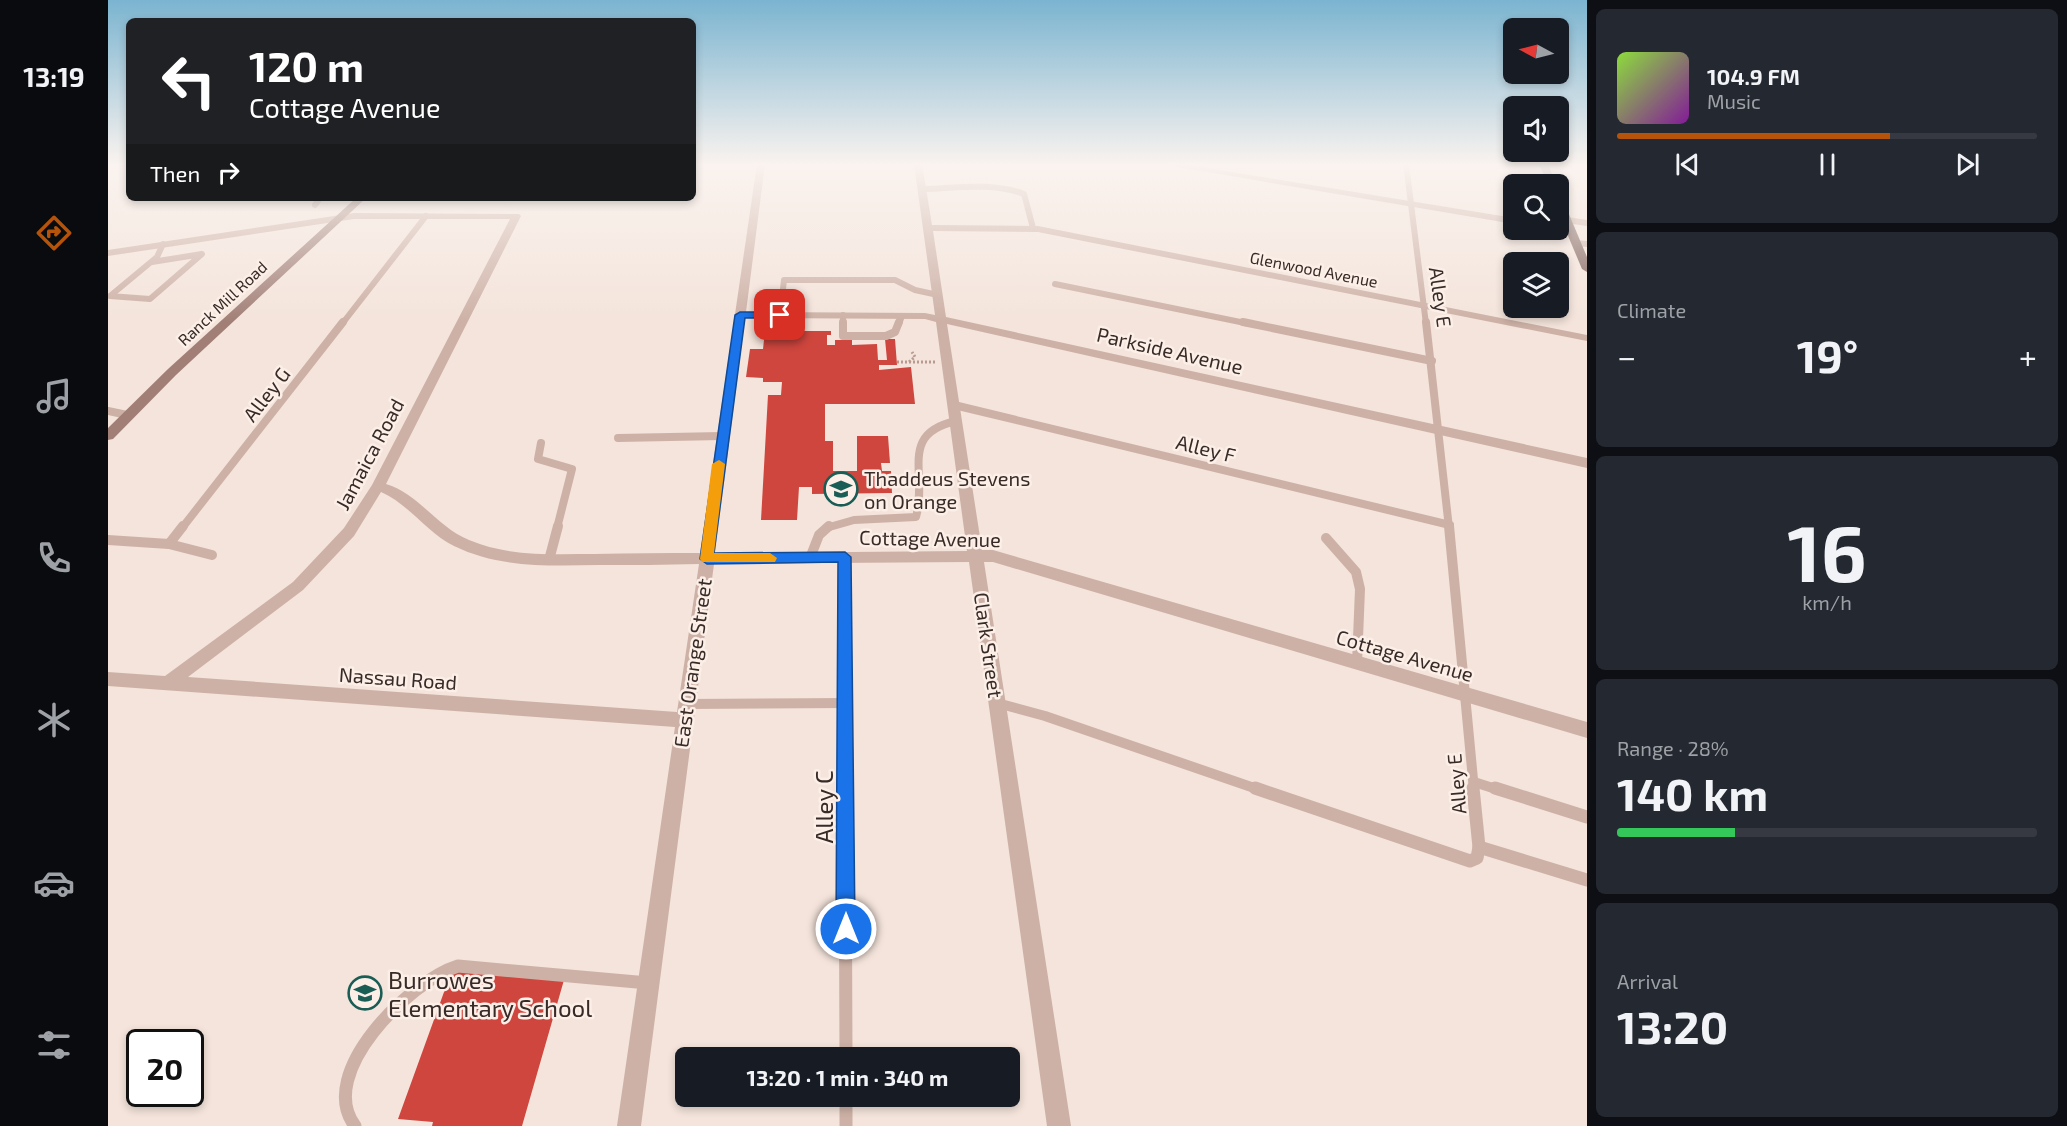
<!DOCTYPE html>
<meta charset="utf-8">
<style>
:root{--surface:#171b24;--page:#242831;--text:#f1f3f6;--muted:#9ea1a6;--line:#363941;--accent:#b45309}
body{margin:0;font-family:"Exo 2",sans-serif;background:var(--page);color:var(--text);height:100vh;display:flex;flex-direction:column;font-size:22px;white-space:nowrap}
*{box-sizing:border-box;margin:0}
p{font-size:20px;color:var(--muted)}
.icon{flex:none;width:33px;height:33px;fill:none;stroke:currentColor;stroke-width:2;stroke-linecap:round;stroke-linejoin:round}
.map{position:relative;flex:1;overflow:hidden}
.panel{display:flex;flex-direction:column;gap:9px;padding:9px;background:#0d0f14;width:480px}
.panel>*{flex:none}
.banner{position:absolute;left:18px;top:18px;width:570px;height:183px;border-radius:9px;box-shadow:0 3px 9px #0003;background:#202124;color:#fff;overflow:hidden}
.needle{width:39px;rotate:277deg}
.fabs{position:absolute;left:1395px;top:18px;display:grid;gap:12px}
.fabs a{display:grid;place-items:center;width:66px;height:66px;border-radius:9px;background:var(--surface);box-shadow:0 3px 9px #0003;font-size:30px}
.speed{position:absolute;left:18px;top:1029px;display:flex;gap:12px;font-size:30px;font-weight:700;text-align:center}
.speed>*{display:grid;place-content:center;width:78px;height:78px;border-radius:50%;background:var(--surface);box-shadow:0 3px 9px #0003;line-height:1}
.speed .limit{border:3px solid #111;border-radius:9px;background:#fff;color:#111}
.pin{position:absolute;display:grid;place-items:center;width:51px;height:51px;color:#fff;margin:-26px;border-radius:12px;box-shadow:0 3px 9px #0006}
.me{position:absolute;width:66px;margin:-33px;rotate:0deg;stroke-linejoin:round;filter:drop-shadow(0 0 4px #0008)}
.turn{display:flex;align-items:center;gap:21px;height:126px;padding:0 24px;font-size:27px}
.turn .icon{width:78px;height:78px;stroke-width:2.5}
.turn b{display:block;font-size:42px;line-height:51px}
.then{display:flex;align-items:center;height:57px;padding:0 24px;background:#0003;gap:12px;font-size:22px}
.big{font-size:45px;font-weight:700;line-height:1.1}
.panel .tile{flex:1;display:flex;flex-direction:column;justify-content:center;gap:9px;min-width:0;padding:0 21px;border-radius:9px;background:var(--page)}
.panel .dial{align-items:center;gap:0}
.dial b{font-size:78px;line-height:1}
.song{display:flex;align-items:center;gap:18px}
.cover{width:72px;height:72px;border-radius:9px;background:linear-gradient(135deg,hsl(90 70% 55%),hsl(290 70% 35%))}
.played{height:6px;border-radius:3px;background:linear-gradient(90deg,var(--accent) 65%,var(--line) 65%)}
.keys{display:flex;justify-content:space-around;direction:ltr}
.heat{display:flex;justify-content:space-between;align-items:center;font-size:33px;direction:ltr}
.charge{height:9px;border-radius:4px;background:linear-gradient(90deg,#34c759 28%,var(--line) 0)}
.trip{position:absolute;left:567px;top:1047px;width:345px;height:60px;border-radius:9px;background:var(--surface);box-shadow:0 3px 9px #0003;font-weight:700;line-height:60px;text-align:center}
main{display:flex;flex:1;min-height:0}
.tab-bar{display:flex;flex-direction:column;width:108px;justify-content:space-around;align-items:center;background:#090b0e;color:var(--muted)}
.tab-bar .icon{width:42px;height:42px}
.tab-bar .current{color:var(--accent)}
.tab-bar b{font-size:27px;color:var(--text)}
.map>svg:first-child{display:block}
.building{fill:#cf463e}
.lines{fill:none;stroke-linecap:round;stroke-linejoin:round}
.path{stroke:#b99a90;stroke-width:3;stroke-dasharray:2 2;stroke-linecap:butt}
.lane-far3{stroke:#cdb1a6;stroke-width:6}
.lane-far2{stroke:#cdb1a6;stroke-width:8}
.lane-far1{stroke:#cdb1a6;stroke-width:10}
.lane{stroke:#cdb1a6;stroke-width:13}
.street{fill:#cdb1a6;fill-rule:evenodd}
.secondary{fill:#a17f77;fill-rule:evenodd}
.primary{fill:#7c5d57;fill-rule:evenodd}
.route{fill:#1a73e8;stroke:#114b97;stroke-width:1.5}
.slow{fill:#f59e0b}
.labels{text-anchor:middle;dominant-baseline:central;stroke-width:5;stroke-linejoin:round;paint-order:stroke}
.far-street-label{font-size:16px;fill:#382a27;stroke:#fbefe8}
.street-label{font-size:20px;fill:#382a27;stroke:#fbefe8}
.poi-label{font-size:20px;fill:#382a27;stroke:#fbefe8;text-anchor:start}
.near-street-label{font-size:24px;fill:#382a27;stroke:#fbefe8}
.near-poi-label{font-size:24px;fill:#382a27;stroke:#fbefe8;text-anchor:start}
</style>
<main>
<nav class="tab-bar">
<b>13:19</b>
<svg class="icon current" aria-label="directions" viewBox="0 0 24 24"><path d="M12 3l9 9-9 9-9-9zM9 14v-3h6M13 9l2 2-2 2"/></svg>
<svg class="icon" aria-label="music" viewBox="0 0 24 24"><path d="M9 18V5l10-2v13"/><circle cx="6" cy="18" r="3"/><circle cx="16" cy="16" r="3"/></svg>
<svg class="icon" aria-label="phone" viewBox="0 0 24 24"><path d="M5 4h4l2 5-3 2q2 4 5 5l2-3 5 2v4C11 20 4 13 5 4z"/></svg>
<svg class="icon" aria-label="climate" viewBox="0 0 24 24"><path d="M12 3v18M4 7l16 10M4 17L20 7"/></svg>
<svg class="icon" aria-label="car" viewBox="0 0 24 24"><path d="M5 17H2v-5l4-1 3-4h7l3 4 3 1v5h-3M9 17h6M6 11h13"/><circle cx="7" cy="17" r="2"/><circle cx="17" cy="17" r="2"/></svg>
<svg class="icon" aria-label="filters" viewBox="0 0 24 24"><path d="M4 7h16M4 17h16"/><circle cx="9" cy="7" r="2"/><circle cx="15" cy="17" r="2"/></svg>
</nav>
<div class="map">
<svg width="1479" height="1126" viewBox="0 0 1479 1126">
<rect width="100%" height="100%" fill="#f4e4db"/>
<g class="building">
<polygon points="657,331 723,331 723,335 719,335 719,345 727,345 727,340 744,340 744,345 769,344 770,360 779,360 777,339 787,339 789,365 771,365 771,370 803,367 807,404 717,404 717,441 725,441 725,471 749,471 749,436 780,436 782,463 773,463 774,471 783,471 784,493 704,494 704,487 691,487 689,520 653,520 660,395 673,395 674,382 655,382 655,378 638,377 642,349 655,349"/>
<polygon points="344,970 456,980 414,1126 324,1126 325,1122 290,1119"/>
</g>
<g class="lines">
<g class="path">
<polyline points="789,362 827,362"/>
<polyline points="801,362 807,357 804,352"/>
</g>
<g class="lane-far3">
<polyline points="1298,164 1318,324"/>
<path d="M 814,189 C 847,188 884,182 916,194 L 925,228"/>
<polyline points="207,205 212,198"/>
<polyline points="1459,220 1479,223"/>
<polyline points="1468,243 1479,244"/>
<polyline points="44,262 94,254 42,299 2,296 49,257 55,244"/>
<polyline points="947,284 1142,324"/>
<polyline points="672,315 676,280 787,280 807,290 830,295"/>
<polyline points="735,315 735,324"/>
<polyline points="234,324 318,216"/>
<polyline points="791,324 794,316"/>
</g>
<g class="lane-far2">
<polyline points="735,322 735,336 778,336 787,332 791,322"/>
<polyline points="1135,322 1324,361"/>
<polyline points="1318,322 1341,528"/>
<polyline points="846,405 1342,525"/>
<polyline points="0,411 19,415"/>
<polyline points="510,438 614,436"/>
<polyline points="433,443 430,459 464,469 449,528"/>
<polyline points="74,528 235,322"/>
<path d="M 718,528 L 746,520 L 808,517 C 820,473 790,434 848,421"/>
</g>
<g class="lane-far1">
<polyline points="1341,526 1366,790"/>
<polyline points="1218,538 1248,572 1252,589 1249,663"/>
<polyline points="0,540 61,544 75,526"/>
<polyline points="61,544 104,555"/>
<polyline points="737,557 737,790"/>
<polyline points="702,558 711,535 721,526"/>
<polyline points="441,560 450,526"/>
<polyline points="889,703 937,716 1152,790"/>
<polyline points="579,704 737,703"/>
<polyline points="1366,782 1391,790"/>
</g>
<g class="lane">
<polyline points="737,788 738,1058"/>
<polyline points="1147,788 1362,861 1369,858 1371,847 1365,788"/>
<polyline points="1387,788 1479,817"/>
<polyline points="1371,847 1479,880"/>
<polyline points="738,1096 738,1126"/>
<path d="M 247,1126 C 207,1073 302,981 350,966 L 540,983"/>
</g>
<g class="street">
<path d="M 649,164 L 657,164 L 638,312 L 817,313 L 827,315 L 806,164 L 814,164 L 824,225 L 930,226 L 1479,335 L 1479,341 L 930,232 L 825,231 L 838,317 L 1479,458 L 1479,468 L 839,324 L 874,550 L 885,550 L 1479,722 L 1479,738 L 885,562 L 876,562 L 963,1126 L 939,1126 L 861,562 L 606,564 L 533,1126 L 509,1126 L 567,727 L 0,686 L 0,672 L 57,676 L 185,582 L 236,528 L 264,485 L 402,219 L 246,219 L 0,256 L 0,250 L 246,213 L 411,214 L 413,216 L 278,484 C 311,494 329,527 361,540 C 401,557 444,554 487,554 C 522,553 557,553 592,553 ZM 637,318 L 817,319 L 828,322 L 859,551 L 607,553 ZM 273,492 C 302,505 318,532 346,546 C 391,568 441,566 490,565 C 523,565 557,565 591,564 L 569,712 L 80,677 L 195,590 L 246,536 Z"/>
<polygon points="1052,164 1075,164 1406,218 1406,224"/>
<polygon points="1450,225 1466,229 1468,231 1463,234 1447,230 1450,230"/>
</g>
<polygon class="secondary" points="248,198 258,198 68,375 5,439 0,440 0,428 60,369"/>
<g class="primary">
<polygon points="1431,164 1440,164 1448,184 1440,184"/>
<polygon points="1450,197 1455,200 1479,257 1479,272 1474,269 1450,212"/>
</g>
</g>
<linearGradient id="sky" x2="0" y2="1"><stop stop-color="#7bb4d0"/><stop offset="0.51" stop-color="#faf3ef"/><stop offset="1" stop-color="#faf3ef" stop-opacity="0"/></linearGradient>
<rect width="1479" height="322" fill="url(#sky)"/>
<polygon class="route" points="632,312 672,312 678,315 672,318 637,318 606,553 737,552 743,557 747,929 744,935 738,938 731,935 728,929 730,562 599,564 592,559 627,315"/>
<polygon class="slow" points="611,460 617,464 606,553 662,553 669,558 667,562 594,562 592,559 604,464"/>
<defs>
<g id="university-ring" transform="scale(1.725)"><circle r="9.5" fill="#fbefe8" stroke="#1a5d55" stroke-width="1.5"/><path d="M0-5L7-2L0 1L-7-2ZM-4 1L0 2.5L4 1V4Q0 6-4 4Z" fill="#1a5d55"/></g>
<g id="school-ring" transform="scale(1.725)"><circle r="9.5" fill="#fbefe8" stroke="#1a5d55" stroke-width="1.5"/><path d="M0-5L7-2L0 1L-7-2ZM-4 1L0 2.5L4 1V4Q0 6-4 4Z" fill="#1a5d55"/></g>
</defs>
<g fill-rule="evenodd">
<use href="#university-ring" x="733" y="489"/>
<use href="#school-ring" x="257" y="993"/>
</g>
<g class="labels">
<g class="far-street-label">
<text transform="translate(1206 269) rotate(11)">Glenwood Avenue</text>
<text transform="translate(114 303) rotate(-43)">Ranck Mill Road</text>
</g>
<g class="street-label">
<text transform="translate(1333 297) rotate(82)">Alley E</text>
<text transform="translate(1062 350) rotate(13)">Parkside Avenue</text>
<text transform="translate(158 394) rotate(-52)">Alley G</text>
<text transform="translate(1098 448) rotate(14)">Alley F</text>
<text transform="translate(261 454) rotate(-62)">Jamaica Road</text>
<text transform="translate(822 538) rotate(1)">Cottage Avenue</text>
<text transform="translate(881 645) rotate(82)">Clark Street</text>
<text transform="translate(1297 655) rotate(16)">Cottage Avenue</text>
<text transform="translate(584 663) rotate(-82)">East Orange Street</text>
<text transform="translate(290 678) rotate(4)">Nassau Road</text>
<text transform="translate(1348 784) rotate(-95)">Alley E</text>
</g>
<g class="poi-label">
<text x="756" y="478">Thaddeus Stevens<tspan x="756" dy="23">on Orange</tspan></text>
</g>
<g class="near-street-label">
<text transform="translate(715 807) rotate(-90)">Alley C</text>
</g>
<g class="near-poi-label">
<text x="280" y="979">Burrowes<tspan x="280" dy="28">Elementary School</tspan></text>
</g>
</g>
</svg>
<div class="fabs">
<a><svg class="needle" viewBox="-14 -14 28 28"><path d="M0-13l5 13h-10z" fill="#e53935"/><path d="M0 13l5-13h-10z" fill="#9ea1a6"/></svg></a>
<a><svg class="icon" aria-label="sound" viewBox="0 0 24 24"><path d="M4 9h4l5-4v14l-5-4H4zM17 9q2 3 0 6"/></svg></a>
<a><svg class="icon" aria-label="search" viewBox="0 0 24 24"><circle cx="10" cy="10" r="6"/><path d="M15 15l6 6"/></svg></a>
<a><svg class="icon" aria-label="layers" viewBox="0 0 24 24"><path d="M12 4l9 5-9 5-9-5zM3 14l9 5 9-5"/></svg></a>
</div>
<div class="speed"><div class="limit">20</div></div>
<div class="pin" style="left:672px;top:315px;background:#d93025"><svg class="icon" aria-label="arrive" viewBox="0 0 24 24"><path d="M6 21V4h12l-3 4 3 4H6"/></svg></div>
<svg class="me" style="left:738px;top:929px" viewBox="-20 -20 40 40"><circle r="17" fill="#1a73e8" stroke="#fff" stroke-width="3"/><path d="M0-11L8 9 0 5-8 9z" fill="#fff"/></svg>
<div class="trip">13:20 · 1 min · 340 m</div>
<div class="banner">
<div class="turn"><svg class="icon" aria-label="left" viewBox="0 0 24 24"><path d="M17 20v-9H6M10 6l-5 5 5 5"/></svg><div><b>120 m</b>Cottage Avenue</div></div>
<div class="then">Then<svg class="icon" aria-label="right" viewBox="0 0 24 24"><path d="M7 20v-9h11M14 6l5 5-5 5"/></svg></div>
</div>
</div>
<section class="panel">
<div class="tile">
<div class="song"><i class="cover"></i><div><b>104.9 FM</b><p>Music</p></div></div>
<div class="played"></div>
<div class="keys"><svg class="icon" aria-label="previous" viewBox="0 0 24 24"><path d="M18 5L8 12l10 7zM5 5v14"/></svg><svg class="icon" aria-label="pause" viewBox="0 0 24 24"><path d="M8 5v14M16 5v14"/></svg><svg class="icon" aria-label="next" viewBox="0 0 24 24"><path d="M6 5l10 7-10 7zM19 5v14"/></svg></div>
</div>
<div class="tile"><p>Climate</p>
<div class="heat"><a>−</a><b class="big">19°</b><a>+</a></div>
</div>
<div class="tile dial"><b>16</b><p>km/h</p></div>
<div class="tile"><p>Range · 28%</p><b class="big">140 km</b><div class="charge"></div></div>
<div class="tile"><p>Arrival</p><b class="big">13:20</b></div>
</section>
</main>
